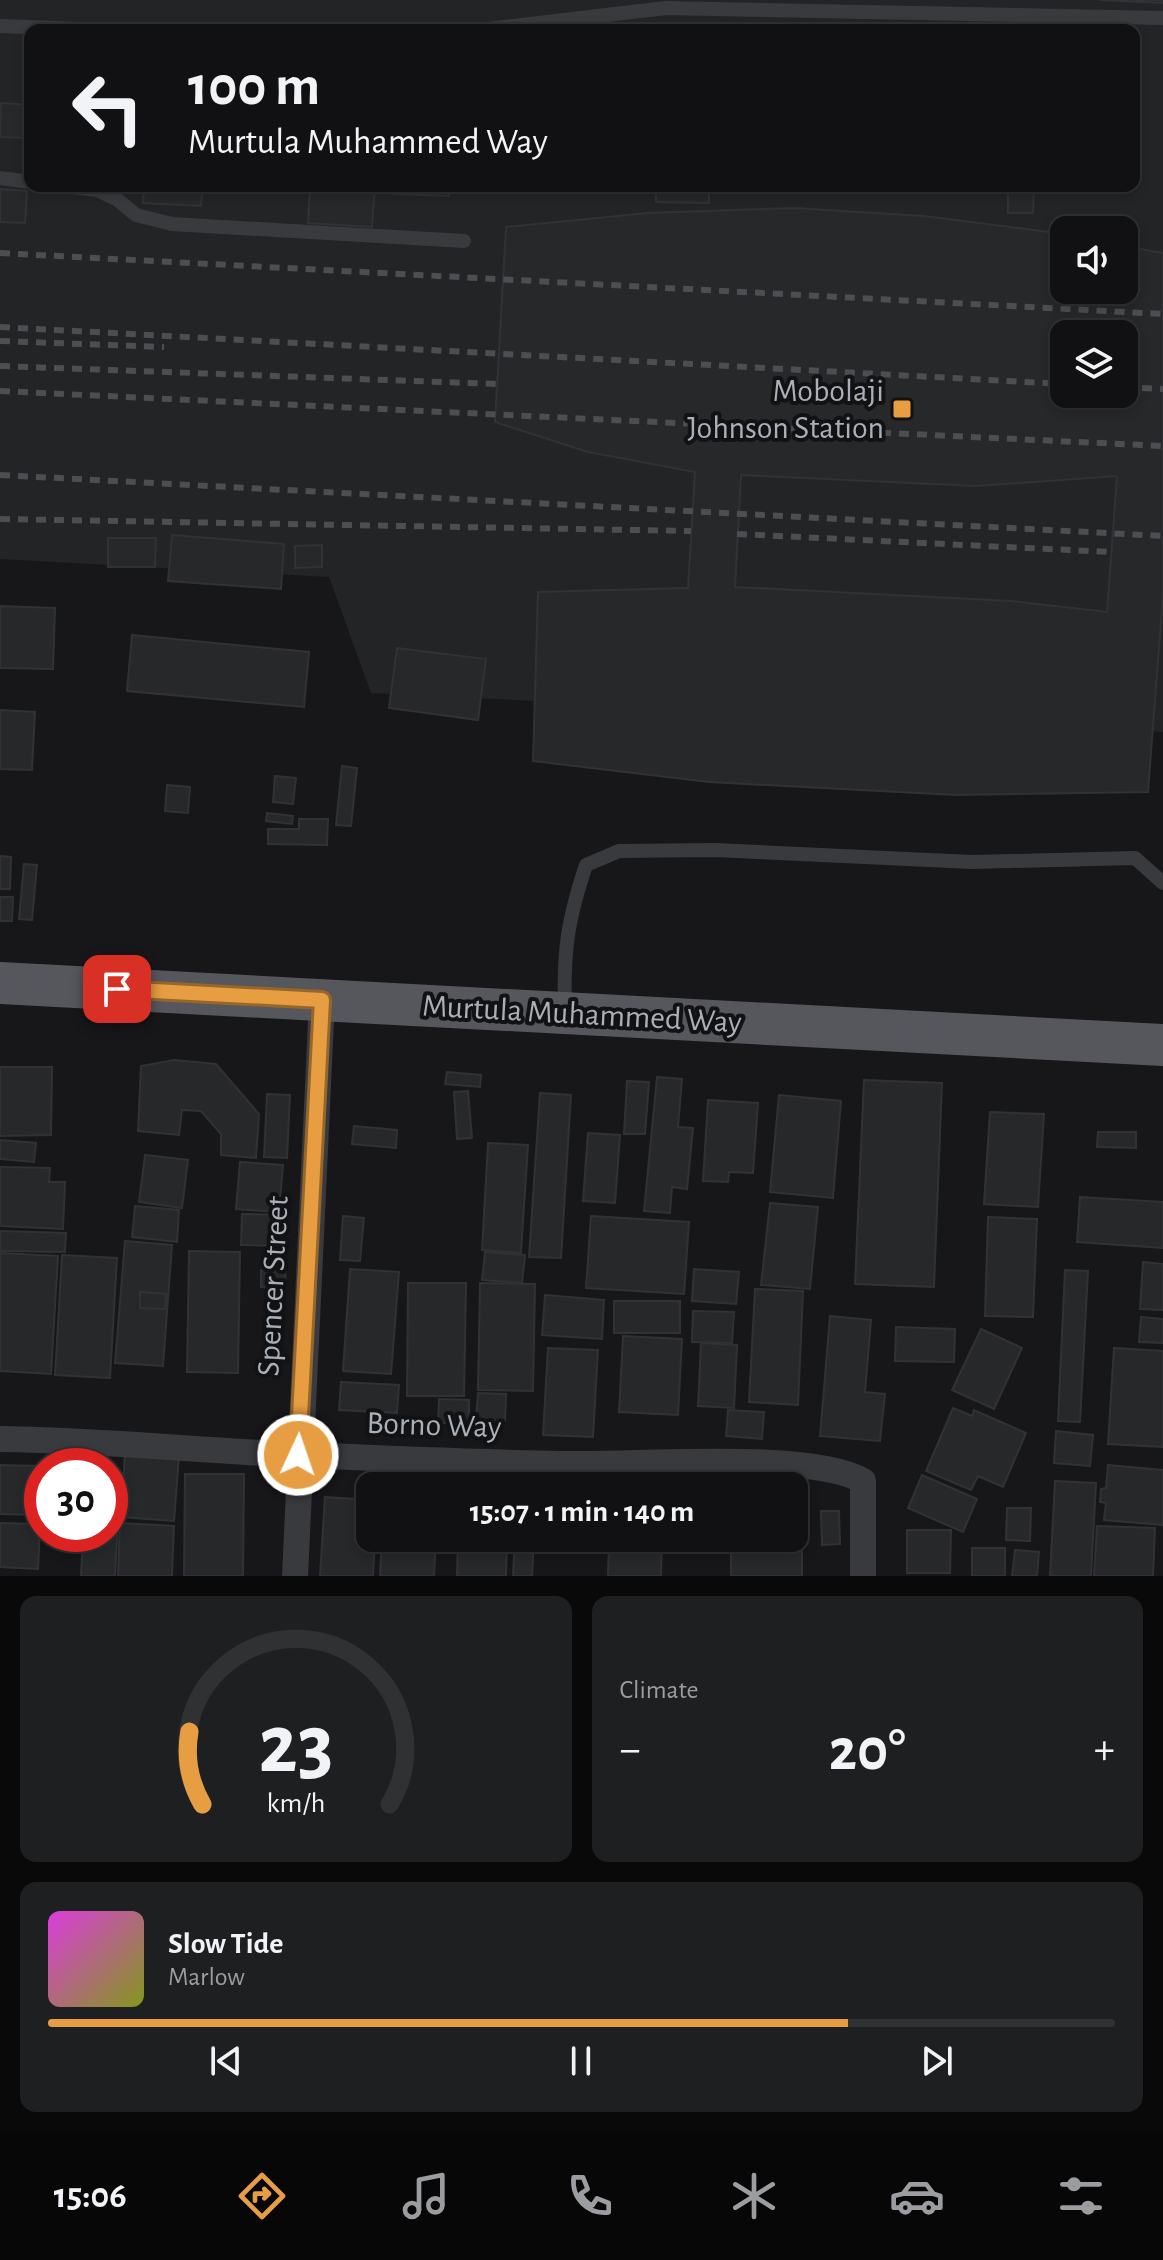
<!DOCTYPE html>
<meta charset="utf-8">
<style>
:root{--surface:#111113;--page:#1e1f21;--text:#f1f3f6;--muted:#9c9da0;--line:#303133;--accent:#e79d42}
body{margin:0;font-family:"Alegreya Sans",sans-serif;background:var(--page);color:var(--text);height:100vh;display:flex;flex-direction:column;font-size:30px;white-space:nowrap}
*{box-sizing:border-box;margin:0}
p{font-size:26px;color:var(--muted)}
.icon{flex:none;width:44px;height:44px;fill:none;stroke:currentColor;stroke-width:2;stroke-linecap:round;stroke-linejoin:round}
.map{position:relative;height:1576px;overflow:hidden}
.sheet{display:flex;flex-direction:column;gap:20px;padding:20px;background:#09090a;flex:1}
.sheet>*{flex:none}
.guide{position:absolute;left:24px;top:24px;width:1116px;height:168px;border-radius:16px;box-shadow:0 4px 12px #0003,0 0 0 2px var(--line);background:#111113;color:var(--text);overflow:hidden}
.buttons{position:absolute;left:1050px;top:216px;display:grid;gap:16px}
.buttons a{display:grid;place-items:center;width:88px;height:88px;border-radius:16px;background:var(--surface);box-shadow:0 4px 12px #0003,0 0 0 2px var(--line);font-size:40px}
.speed{position:absolute;left:24px;top:1448px;display:flex;gap:16px;font-size:40px;font-weight:700;text-align:center}
.speed>*{display:grid;place-content:center;width:104px;height:104px;border-radius:50%;background:var(--surface);box-shadow:0 4px 12px #0003,0 0 0 2px var(--line);line-height:1}
.speed .limit{border:12px solid #d22;background:#fff;color:#111}
.pin{position:absolute;display:grid;place-items:center;width:68px;height:68px;color:#fff;margin:-34px;border-radius:16px;box-shadow:0 4px 12px #0006}
.me{position:absolute;width:88px;margin:-44px;rotate:3deg;stroke-linejoin:round;filter:drop-shadow(0 0 6px #0008)}
.turn{display:flex;align-items:center;gap:28px;height:168px;padding:0 32px;font-size:36px}
.turn .icon{width:104px;height:104px;stroke-width:2.5}
.turn b{display:block;font-size:56px;line-height:68px}
.big{font-size:60px;font-weight:700;line-height:1.1}
.sheet .tile{flex:1;display:flex;flex-direction:column;justify-content:center;gap:12px;min-width:0;padding:0 28px;border-radius:16px;background:var(--page)}
.sheet .dial{align-items:center;gap:0}
.dial svg{height:208px;overflow:visible;fill:none;stroke:var(--line);stroke-width:7;stroke-linecap:round;text-anchor:middle}
.dial text{fill:var(--text);stroke:none}
.song{display:flex;align-items:center;gap:24px}
.cover{width:96px;height:96px;border-radius:12px;background:linear-gradient(135deg,hsl(300 70% 55%),hsl(70 70% 35%))}
.played{height:8px;border-radius:4px;background:linear-gradient(90deg,var(--accent) 75%,var(--line) 75%)}
.keys{display:flex;justify-content:space-around;direction:ltr}
.heat{display:flex;justify-content:space-between;align-items:center;font-size:44px;direction:ltr}
.sheet .tiles{flex:1;display:grid;gap:20px;grid-template-columns:1fr 1fr}
.tile:last-child{grid-column:span 2}
.trip{position:absolute;left:356px;top:1472px;width:452px;height:80px;border-radius:16px;background:var(--surface);box-shadow:0 4px 12px #0003,0 0 0 2px var(--line);font-weight:700;line-height:80px;text-align:center}
.menu{display:flex;height:128px;justify-content:space-around;align-items:center;background:#070708;color:var(--muted)}
.menu .icon{width:56px;height:56px}
.menu .current{color:var(--accent)}
.menu b{font-size:36px;color:var(--text)}
.map>svg:first-child{display:block}
.built{fill:#232426;fill-rule:evenodd}
.building{fill:#27282a;stroke:#313235;stroke-width:2;fill-rule:evenodd}
.lines{fill:none;stroke-linecap:round;stroke-linejoin:round}
.lane{stroke:#383a3e;stroke-width:14}
.street{stroke:#383a3e;stroke-width:26}
.primary{stroke:#55575d;stroke-width:42}
.rail{stroke:#4c4e53;stroke-width:6;stroke-dasharray:10 8;stroke-linecap:butt}
.route-casing{stroke:#96662b;stroke-width:20}
.route{stroke:#e79d42;stroke-width:14}
.poi-dot{fill:#e79d42;stroke:#121214;stroke-width:3}
.labels{text-anchor:middle;dominant-baseline:central;stroke-width:8;stroke-linejoin:round;paint-order:stroke}
.poi-label{font-size:32px;fill:#aab0b8;stroke:#121214;text-anchor:end}
.street-label{font-size:32px;fill:#aab0b8;stroke:#121214}
</style>
<div class="map">
<svg width="1163" height="1576" viewBox="0 0 1163 1576">
<rect width="100%" height="100%" fill="#171719"/>
<path class="built" d="M 0,0 L 1163,0 L 1163,732 L 371,693 L 329,577 L 0,559 ZM 30,30 L 1134,30 L 1134,186 L 30,186 ZM 1064,230 L 1124,230 L 1124,290 L 1064,290 ZM 1064,334 L 1124,334 L 1124,394 L 1064,394 Z"/>
<g class="building">
<polygon points="1099,0 1163,0 1163,3"/>
<polygon points="1,103 30,105 30,138 0,137"/>
<polygon points="144,186 203,186 201,206 143,203"/>
<polygon points="310,186 375,186 372,227 308,223"/>
<polygon points="393,186 449,186 449,196 393,194"/>
<polygon points="656,186 709,186 709,203 656,202"/>
<polygon points="1008,186 1034,186 1033,213 1008,213"/>
<polygon points="0,189 27,191 25,223 0,222"/>
<path d="M 794,208 L 924,216 L 1064,234 L 1064,290 L 1124,290 L 1124,246 L 1163,253 L 1163,595 L 1148,792 L 956,795 L 709,782 L 533,761 L 538,592 L 688,588 L 695,472 L 588,452 L 495,422 L 506,227 L 648,213 ZM 1064,334 L 1124,334 L 1124,394 L 1064,394 ZM 741,475 L 976,486 L 1117,476 L 1107,612 L 1011,601 L 735,587 Z"/>
<polygon points="172,535 284,544 281,589 168,581"/>
<polygon points="108,538 156,538 155,567 108,567"/>
<polygon points="322,545 322,567 295,568 295,546"/>
<polygon points="0,606 55,608 53,669 0,668"/>
<polygon points="132,635 309,652 304,707 127,691"/>
<polygon points="397,648 486,659 478,720 389,708"/>
<polygon points="0,710 35,712 32,770 0,769"/>
<polygon points="342,766 357,768 351,826 336,825"/>
<polygon points="275,776 296,778 293,804 273,802"/>
<polygon points="167,785 190,787 188,813 165,811"/>
<polygon points="267,813 293,816 292,824 266,821"/>
<polygon points="299,819 328,819 327,845 268,844 268,829 299,829"/>
<polygon points="0,856 11,857 10,889 0,889"/>
<polygon points="24,864 37,865 32,920 19,919"/>
<polygon points="0,897 13,897 12,921 0,921"/>
<polygon points="174,1060 216,1064 259,1114 256,1158 221,1155 221,1134 201,1111 182,1110 179,1135 138,1131 141,1066"/>
<polygon points="0,1067 52,1067 51,1135 0,1136"/>
<polygon points="447,1072 481,1075 480,1087 445,1084"/>
<polygon points="657,1077 682,1079 678,1127 693,1128 687,1189 672,1187 670,1213 644,1211"/>
<polygon points="864,1080 942,1083 934,1287 855,1284"/>
<polygon points="627,1081 649,1082 645,1134 624,1134"/>
<polygon points="468,1091 472,1138 457,1139 454,1092"/>
<polygon points="540,1093 571,1095 561,1258 529,1257"/>
<polygon points="267,1094 290,1095 287,1158 264,1157"/>
<polygon points="779,1095 841,1101 833,1198 770,1192"/>
<polygon points="708,1100 758,1103 753,1173 729,1172 728,1182 703,1181"/>
<polygon points="990,1112 1044,1114 1038,1207 984,1204"/>
<polygon points="354,1126 397,1130 396,1148 352,1144"/>
<polygon points="1098,1132 1136,1132 1136,1148 1097,1147"/>
<polygon points="588,1133 620,1135 615,1203 583,1201"/>
<polygon points="0,1140 36,1143 34,1162 0,1159"/>
<polygon points="488,1143 528,1145 521,1253 482,1250"/>
<polygon points="145,1155 188,1160 182,1208 139,1202"/>
<polygon points="240,1162 283,1165 279,1212 236,1209"/>
<polygon points="0,1167 50,1168 49,1182 65,1182 63,1229 0,1226"/>
<polygon points="1080,1197 1163,1202 1163,1248 1077,1242"/>
<polygon points="770,1203 818,1207 810,1289 761,1285"/>
<polygon points="135,1206 179,1210 177,1242 132,1237"/>
<polygon points="242,1214 284,1215 283,1246 241,1245"/>
<polygon points="343,1216 364,1218 360,1261 340,1260"/>
<polygon points="591,1216 689,1222 684,1294 586,1288"/>
<polygon points="988,1217 1037,1219 1033,1317 985,1316"/>
<polygon points="0,1231 66,1233 65,1252 0,1251"/>
<path d="M 125,1241 L 172,1245 L 163,1366 L 115,1363 ZM 140,1292 L 166,1294 L 165,1309 L 140,1308 Z"/>
<polygon points="189,1251 240,1252 238,1373 187,1372"/>
<polygon points="485,1252 525,1255 522,1283 482,1280"/>
<polygon points="0,1253 58,1256 51,1374 0,1371"/>
<polygon points="62,1255 117,1258 110,1378 55,1375"/>
<polygon points="1143,1262 1163,1264 1163,1310 1140,1309"/>
<polygon points="350,1269 399,1272 391,1374 343,1371"/>
<polygon points="694,1269 739,1272 736,1304 692,1301"/>
<polygon points="261,1270 285,1270 286,1286 261,1287"/>
<polygon points="1065,1270 1088,1271 1080,1422 1058,1421"/>
<polygon points="408,1283 466,1283 464,1396 407,1396"/>
<polygon points="480,1283 535,1284 533,1391 478,1390"/>
<polygon points="755,1289 803,1291 798,1405 749,1402"/>
<polygon points="140,1292 166,1294 165,1309 140,1308"/>
<polygon points="545,1295 604,1300 602,1339 542,1335"/>
<rect x="614" y="1301" width="66" height="32"/>
<polygon points="693,1311 734,1312 732,1343 692,1342"/>
<polygon points="830,1316 871,1320 865,1392 885,1394 880,1441 820,1436"/>
<polygon points="1141,1317 1163,1319 1163,1343 1139,1342"/>
<polygon points="896,1327 955,1329 954,1362 895,1361"/>
<polygon points="981,1329 1022,1348 994,1409 952,1390"/>
<polygon points="623,1336 682,1339 678,1415 619,1412"/>
<polygon points="701,1343 737,1345 734,1408 698,1406"/>
<polygon points="548,1348 598,1350 593,1437 543,1435"/>
<polygon points="1114,1348 1163,1351 1163,1447 1108,1444"/>
<polygon points="341,1382 399,1385 397,1413 339,1410"/>
<polygon points="478,1393 506,1394 505,1421 476,1420"/>
<polygon points="439,1399 469,1400 469,1423 438,1423"/>
<polygon points="953,1408 972,1416 974,1410 1026,1433 1003,1487 978,1476 971,1490 926,1471"/>
<polygon points="728,1410 764,1412 762,1439 726,1436"/>
<polygon points="1056,1431 1093,1435 1090,1466 1054,1463"/>
<polygon points="125,1453 179,1456 174,1521 121,1517"/>
<polygon points="49,1459 111,1463 110,1476 110,1466 49,1466"/>
<polygon points="0,1465 38,1466 36,1515 0,1514"/>
<polygon points="1108,1465 1163,1470 1163,1525 1104,1520 1106,1503 1100,1502 1101,1489 1106,1488"/>
<polygon points="620,1466 663,1468 661,1486 619,1486"/>
<polygon points="185,1474 244,1474 243,1576 184,1576"/>
<polygon points="922,1475 977,1499 963,1532 908,1508"/>
<polygon points="1055,1481 1096,1483 1091,1576 1050,1576"/>
<polygon points="794,1494 802,1494 802,1576 731,1576 731,1538 794,1538"/>
<polygon points="325,1497 370,1500 370,1538 375,1538 373,1576 320,1576"/>
<polygon points="1007,1508 1031,1508 1030,1541 1006,1540"/>
<polygon points="821,1511 839,1511 840,1544 822,1545"/>
<polygon points="110,1520 118,1520 115,1576 81,1576 83,1534 110,1534"/>
<polygon points="0,1523 40,1524 38,1569 0,1567"/>
<polygon points="120,1523 174,1526 172,1576 118,1576"/>
<polygon points="1097,1526 1155,1528 1153,1576 1094,1576"/>
<polygon points="907,1530 951,1530 950,1573 907,1573"/>
<polygon points="382,1538 436,1538 434,1576 380,1576"/>
<polygon points="458,1538 507,1538 506,1576 457,1576"/>
<polygon points="515,1538 534,1538 532,1576 513,1576"/>
<polygon points="609,1538 662,1538 661,1576 608,1576"/>
<rect x="972" y="1548" width="33" height="28"/>
<polygon points="1015,1550 1039,1552 1037,1576 1012,1576"/>
</g>
<g class="lines">
<g class="lane">
<polyline points="0,26 109,30"/>
<polyline points="479,30 666,8 1163,18"/>
<polyline points="0,178 30,182"/>
<polyline points="63,186 97,190 118,200 136,215 172,224 464,241"/>
<path d="M 565,1008 C 563,951 568,919 586,865 L 619,851 L 715,850 L 972,862 L 1135,858 L 1163,883"/>
</g>
<g class="street">
<path d="M 0,1439 C 101,1440 201,1451 303,1455 C 393,1459 484,1463 575,1464 C 640,1465 813,1451 863,1481 L 863,1576"/>
<polyline points="295,1576 322,1000"/>
</g>
<polyline class="primary" points="0,983 1163,1045"/>
<g class="rail">
<polyline points="0,253 1163,314"/>
<polyline points="0,327 1064,384"/>
<polyline points="0,341 164,347"/>
<polyline points="0,366 497,384"/>
<polyline points="1124,387 1163,389"/>
<polyline points="0,391 1163,446"/>
<polyline points="0,475 1163,536"/>
<polyline points="0,519 691,531"/>
<polyline points="737,534 1110,552"/>
</g>
</g>
<g class="lines">
<g class="route-casing">
<polyline id="route" points="117,989 322,1000 298,1455"/>
</g>
<use href="#route" class="route"/>
</g>
<rect class="poi-dot" x="892" y="399" width="20" height="20" rx="4"/>
<g class="labels">
<g class="poi-label">
<text x="884" y="391">Mobolaji<tspan x="884" dy="37">Johnson Station</tspan></text>
</g>
<g class="street-label">
<text transform="translate(582 1014) rotate(3)">Murtula Muhammed Way</text>
<text transform="translate(273 1286) rotate(-87)">Spencer Street</text>
<text transform="translate(434 1425) rotate(2)">Borno Way</text>
</g>
</g>
</svg>
<div class="buttons">
<a><svg class="icon" aria-label="sound" viewBox="0 0 24 24"><path d="M4 9h4l5-4v14l-5-4H4zM17 9q2 3 0 6"/></svg></a>
<a><svg class="icon" aria-label="layers" viewBox="0 0 24 24"><path d="M12 4l9 5-9 5-9-5zM3 14l9 5 9-5"/></svg></a>
</div>
<div class="speed"><div class="limit">30</div></div>
<div class="pin" style="left:117px;top:989px;background:#d93025"><svg class="icon" aria-label="arrive" viewBox="0 0 24 24"><path d="M6 21V4h12l-3 4 3 4H6"/></svg></div>
<svg class="me" style="left:298px;top:1455px" viewBox="-20 -20 40 40"><circle r="17" fill="#e79d42" stroke="#fff" stroke-width="3"/><path d="M0-11L8 9 0 5-8 9z" fill="#fff"/></svg>
<div class="trip">15:07 · 1 min · 140 m</div>
<div class="guide">
<div class="turn"><svg class="icon" aria-label="left" viewBox="0 0 24 24"><path d="M17 20v-9H6M10 6l-5 5 5 5"/></svg><div><b>100 m</b>Murtula Muhammed Way</div></div>
</div>
</div>
<section class="sheet">
<div class="tiles">
<div class="tile dial"><svg viewBox="0 0 100 80">
<path d="M14 69A42 42 0 1 1 86 69"/>
<path d="M14 69A42 42 0 0 1 9 41" stroke="#e79d42"/>
<text x="50" y="56" font-size="32" font-weight="700">23</text>
<text x="50" y="72" font-size="11">km/h</text>
</svg></div>
<div class="tile"><p>Climate</p>
<div class="heat"><a>−</a><b class="big">20°</b><a>+</a></div>
</div>
<div class="tile">
<div class="song"><i class="cover"></i><div><b>Slow Tide</b><p>Marlow</p></div></div>
<div class="played"></div>
<div class="keys"><svg class="icon" aria-label="previous" viewBox="0 0 24 24"><path d="M18 5L8 12l10 7zM5 5v14"/></svg><svg class="icon" aria-label="pause" viewBox="0 0 24 24"><path d="M8 5v14M16 5v14"/></svg><svg class="icon" aria-label="next" viewBox="0 0 24 24"><path d="M6 5l10 7-10 7zM19 5v14"/></svg></div>
</div>
</div>
</section>
<nav class="menu">
<b>15:06</b>
<svg class="icon current" aria-label="directions" viewBox="0 0 24 24"><path d="M12 3l9 9-9 9-9-9zM9 14v-3h6M13 9l2 2-2 2"/></svg>
<svg class="icon" aria-label="music" viewBox="0 0 24 24"><path d="M9 18V5l10-2v13"/><circle cx="6" cy="18" r="3"/><circle cx="16" cy="16" r="3"/></svg>
<svg class="icon" aria-label="phone" viewBox="0 0 24 24"><path d="M5 4h4l2 5-3 2q2 4 5 5l2-3 5 2v4C11 20 4 13 5 4z"/></svg>
<svg class="icon" aria-label="climate" viewBox="0 0 24 24"><path d="M12 3v18M4 7l16 10M4 17L20 7"/></svg>
<svg class="icon" aria-label="car" viewBox="0 0 24 24"><path d="M5 17H2v-5l4-1 3-4h7l3 4 3 1v5h-3M9 17h6M6 11h13"/><circle cx="7" cy="17" r="2"/><circle cx="17" cy="17" r="2"/></svg>
<svg class="icon" aria-label="filters" viewBox="0 0 24 24"><path d="M4 7h16M4 17h16"/><circle cx="9" cy="7" r="2"/><circle cx="15" cy="17" r="2"/></svg>
</nav>
